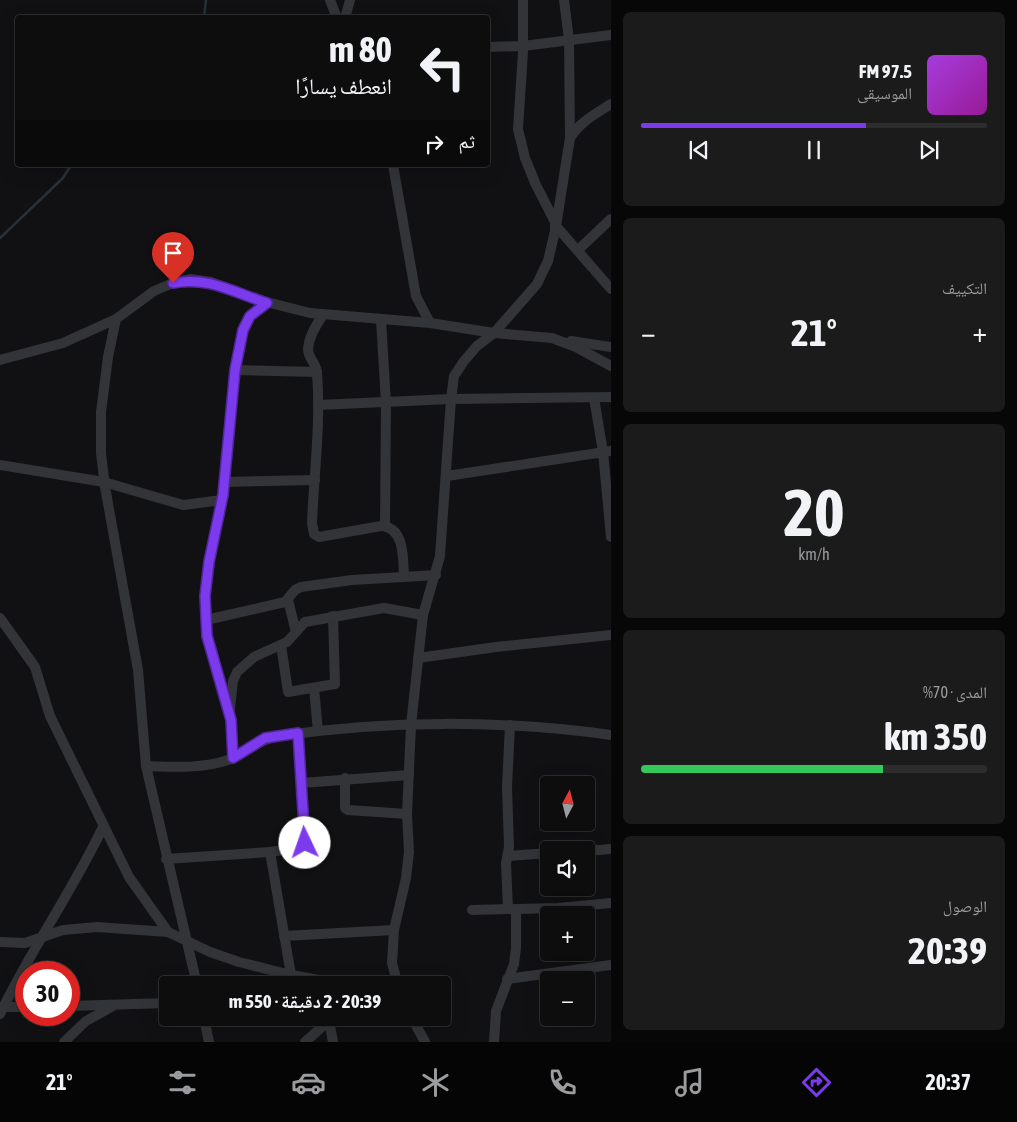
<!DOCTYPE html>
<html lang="ar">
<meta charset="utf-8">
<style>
:root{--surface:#0d0d0e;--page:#1b1b1c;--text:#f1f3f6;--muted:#9a9c9e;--line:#2d2d2e;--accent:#7c3aed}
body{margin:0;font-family:"Asap Condensed","Noto Naskh Arabic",sans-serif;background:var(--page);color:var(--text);direction:rtl;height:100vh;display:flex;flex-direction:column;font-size:19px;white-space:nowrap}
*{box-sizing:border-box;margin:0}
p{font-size:16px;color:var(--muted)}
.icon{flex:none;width:28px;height:28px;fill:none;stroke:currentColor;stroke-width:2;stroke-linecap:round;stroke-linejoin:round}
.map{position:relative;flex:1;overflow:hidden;direction:ltr}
.sheet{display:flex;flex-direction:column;gap:12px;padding:12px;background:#070708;width:406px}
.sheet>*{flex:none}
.top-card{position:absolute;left:15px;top:15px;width:475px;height:152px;border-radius:5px;box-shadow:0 5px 20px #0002,0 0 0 1px var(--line);direction:rtl;background:#0d0d0e;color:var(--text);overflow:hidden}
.needle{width:32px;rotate:7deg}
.fabs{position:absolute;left:540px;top:776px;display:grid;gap:10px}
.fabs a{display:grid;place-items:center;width:55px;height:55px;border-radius:5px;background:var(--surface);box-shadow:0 5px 20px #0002,0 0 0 1px var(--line);font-size:25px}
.speed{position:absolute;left:15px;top:961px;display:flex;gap:10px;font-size:25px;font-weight:700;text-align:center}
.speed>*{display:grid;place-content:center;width:65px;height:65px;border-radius:50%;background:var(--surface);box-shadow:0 5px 20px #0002,0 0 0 1px var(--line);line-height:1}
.speed .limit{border:8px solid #d22;background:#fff;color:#111}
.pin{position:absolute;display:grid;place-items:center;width:42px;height:42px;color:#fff;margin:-51px -21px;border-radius:50% 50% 50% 0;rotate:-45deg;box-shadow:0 0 5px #0007}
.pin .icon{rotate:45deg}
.me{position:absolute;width:55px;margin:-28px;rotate:357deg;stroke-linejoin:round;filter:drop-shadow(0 0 4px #0008)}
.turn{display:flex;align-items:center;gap:18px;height:105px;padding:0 15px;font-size:22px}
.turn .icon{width:65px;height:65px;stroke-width:2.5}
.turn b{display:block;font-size:35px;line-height:42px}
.then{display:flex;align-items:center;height:48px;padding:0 15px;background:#0003;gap:10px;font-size:19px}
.big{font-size:38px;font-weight:700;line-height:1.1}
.sheet .widget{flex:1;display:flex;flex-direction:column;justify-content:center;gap:8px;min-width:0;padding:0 18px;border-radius:8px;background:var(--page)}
.sheet .dial{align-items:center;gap:0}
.dial b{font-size:65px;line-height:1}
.song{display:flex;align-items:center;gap:15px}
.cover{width:60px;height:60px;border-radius:8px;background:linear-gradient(135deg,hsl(280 70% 55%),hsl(300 70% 35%))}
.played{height:5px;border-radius:2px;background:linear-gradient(90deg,var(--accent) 65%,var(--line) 65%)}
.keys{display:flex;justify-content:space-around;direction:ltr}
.heat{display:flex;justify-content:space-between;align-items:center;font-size:28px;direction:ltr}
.charge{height:8px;border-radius:4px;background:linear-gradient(90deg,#34c759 70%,var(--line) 0)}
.trip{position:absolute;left:159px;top:976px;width:292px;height:50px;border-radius:5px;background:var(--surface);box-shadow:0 5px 20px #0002,0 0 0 1px var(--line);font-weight:700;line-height:50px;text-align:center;direction:rtl}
.menu{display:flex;height:80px;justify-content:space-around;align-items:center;background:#050506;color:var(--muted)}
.menu .icon{width:35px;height:35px}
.menu .selected{color:var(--accent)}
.menu b{font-size:22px;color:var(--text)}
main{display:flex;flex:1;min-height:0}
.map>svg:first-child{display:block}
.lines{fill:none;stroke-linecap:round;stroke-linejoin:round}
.stream{stroke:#283136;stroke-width:2.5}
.minor{stroke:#323438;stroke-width:10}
.route-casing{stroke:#51269a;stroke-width:12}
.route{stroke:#7c3aed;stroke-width:9}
</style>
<main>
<section class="sheet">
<div class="widget">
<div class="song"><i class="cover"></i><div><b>97.5 FM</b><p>الموسيقى</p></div></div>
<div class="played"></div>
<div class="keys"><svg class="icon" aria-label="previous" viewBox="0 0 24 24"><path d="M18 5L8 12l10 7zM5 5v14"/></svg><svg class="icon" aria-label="pause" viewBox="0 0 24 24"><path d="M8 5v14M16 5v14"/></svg><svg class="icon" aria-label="next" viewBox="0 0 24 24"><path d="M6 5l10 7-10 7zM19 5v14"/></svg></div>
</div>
<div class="widget"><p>التكييف</p>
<div class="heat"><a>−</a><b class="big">21°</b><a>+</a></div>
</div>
<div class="widget dial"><b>20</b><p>km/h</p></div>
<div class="widget"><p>المدى · 70%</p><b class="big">350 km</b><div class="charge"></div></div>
<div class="widget"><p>الوصول</p><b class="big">20:39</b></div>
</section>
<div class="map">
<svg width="611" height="1042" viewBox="0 0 611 1042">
<rect width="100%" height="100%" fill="#111113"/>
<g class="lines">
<g class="stream">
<polyline points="204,18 206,0"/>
<polyline points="0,238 63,178 71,165"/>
</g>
<g class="minor">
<polyline points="330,0 337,18"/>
<polyline points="564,0 569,40 570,138"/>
<polyline points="345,18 350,0"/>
<polyline points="488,47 523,46 611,35"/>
<path d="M 611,104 C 595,114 580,122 570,138 L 556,226 L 611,289"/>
<polyline points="393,165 416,296 430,323"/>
<polyline points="578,250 611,219"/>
<path d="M 323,315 C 316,325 309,336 308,349 C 308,359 317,364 317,373 C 321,423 314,473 312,523 L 314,534 L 319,537 L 381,526 C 405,527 403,559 404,577"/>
<polyline points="116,319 108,357 101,412 101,453 105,487 138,670 146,766 197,985"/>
<polyline points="381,320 386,403 385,526"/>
<polyline points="571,341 611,347"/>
<polyline points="0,360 63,343 116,319 154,291 173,283 190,279 211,282 255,299 310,313 430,323 494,333 552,338 576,347 611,366"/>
<polyline points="235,370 317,372"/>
<polyline points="594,398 603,452 611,537"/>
<polyline points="318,405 451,399 611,397"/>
<polyline points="0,465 104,482 183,505 222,500"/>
<polyline points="447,476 611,451"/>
<polyline points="224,482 315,480"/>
<polyline points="288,600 296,632"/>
<polyline points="0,618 35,667 50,716 129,877 168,932"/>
<polyline points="206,620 285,602 295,590 301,587 352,580 436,575"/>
<polyline points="281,645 288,692 335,684 333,616"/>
<polyline points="418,658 496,647 611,635"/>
<polyline points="314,688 318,731"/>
<polyline points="230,709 233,681 237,672 254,657 287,642 305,622 384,608 423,615"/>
<polyline points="233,758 231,720 207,636 205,596 209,562 223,495 235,370 243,329 250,316 267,303"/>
<path d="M 146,766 C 172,767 202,769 228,760 C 247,754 258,739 279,736 C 386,720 503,720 611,735"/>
<polyline points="345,778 345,808 348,810 407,814"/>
<polyline points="301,783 409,775"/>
<polyline points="586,851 611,849"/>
<polyline points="270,852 291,975"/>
<polyline points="508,856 549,853"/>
<polyline points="166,859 270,852 302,847 305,838 298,733"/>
<polyline points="508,909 506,863 509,847 507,787 510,725"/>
<polyline points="472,910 558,908 611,903"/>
<polyline points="284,936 394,930"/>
<polyline points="0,942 25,943 63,930 97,927 168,932 210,952 239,962 291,975 347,985"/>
<polyline points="507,979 611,965"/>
<polyline points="398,985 392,963 394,930 406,878 409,852 407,814 411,725 423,615 440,556 451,399 454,376 464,361 477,346 494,333 537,284 548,261 555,231 555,222 536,185 525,158 518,129 523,52 523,0"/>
<polyline points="69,1006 168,1003"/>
<polyline points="0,1007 26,1007"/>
<path d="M 0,1014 C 31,949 72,892 103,827"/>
<polyline points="204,1018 209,1042"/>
<polyline points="412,1018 425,1042"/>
<polyline points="329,1020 333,1042"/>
<polyline points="64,1042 86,1021 113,1006"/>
<polyline points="305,1042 332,1018"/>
<polyline points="494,1042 496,1011 514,964 516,948 516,910"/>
</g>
</g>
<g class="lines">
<g class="route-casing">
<path id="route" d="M 173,283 C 208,276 235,293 267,303 L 250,316 L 243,330 L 235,370 L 223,495 L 209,562 L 205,596 L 207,636 L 231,720 L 233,758 L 265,738 L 298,733 L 305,843"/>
</g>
<use href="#route" class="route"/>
</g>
</svg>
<div class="fabs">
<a><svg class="needle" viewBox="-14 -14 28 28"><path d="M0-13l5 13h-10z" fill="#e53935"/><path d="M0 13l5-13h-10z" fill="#9a9c9e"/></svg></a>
<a><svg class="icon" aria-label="sound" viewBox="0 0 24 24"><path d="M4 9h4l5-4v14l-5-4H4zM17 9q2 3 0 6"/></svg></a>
<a>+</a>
<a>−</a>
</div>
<div class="speed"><div class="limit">30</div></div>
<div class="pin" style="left:173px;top:283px;background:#d93025"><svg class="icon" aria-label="arrive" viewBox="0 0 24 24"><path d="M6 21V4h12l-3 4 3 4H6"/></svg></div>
<svg class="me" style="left:305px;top:843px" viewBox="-20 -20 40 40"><circle r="19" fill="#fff"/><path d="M0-13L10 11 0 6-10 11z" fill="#7c3aed"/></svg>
<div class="trip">20:39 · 2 دقيقة · 550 m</div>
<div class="top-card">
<div class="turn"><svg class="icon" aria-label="left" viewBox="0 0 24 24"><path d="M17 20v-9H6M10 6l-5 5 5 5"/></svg><div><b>80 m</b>انعطف يسارًا</div></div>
<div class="then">ثم<svg class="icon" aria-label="right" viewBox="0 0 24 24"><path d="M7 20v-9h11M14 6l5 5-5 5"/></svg></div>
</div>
</div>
</main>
<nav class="menu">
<b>20:37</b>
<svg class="icon selected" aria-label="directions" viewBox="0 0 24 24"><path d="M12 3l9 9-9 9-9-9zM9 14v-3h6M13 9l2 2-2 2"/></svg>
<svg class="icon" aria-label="music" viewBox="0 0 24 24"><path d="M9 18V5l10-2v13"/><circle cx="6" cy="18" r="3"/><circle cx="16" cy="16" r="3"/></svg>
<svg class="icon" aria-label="phone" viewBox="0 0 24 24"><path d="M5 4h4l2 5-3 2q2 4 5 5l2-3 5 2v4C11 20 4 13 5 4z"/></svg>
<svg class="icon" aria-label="climate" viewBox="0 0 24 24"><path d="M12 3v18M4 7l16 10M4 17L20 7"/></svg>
<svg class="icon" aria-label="car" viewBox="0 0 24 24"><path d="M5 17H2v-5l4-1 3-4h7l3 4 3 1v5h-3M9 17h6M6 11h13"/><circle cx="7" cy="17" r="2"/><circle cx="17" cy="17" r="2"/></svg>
<svg class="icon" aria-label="filters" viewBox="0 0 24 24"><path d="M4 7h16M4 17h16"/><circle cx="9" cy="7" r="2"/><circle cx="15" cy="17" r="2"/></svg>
<b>21°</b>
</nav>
